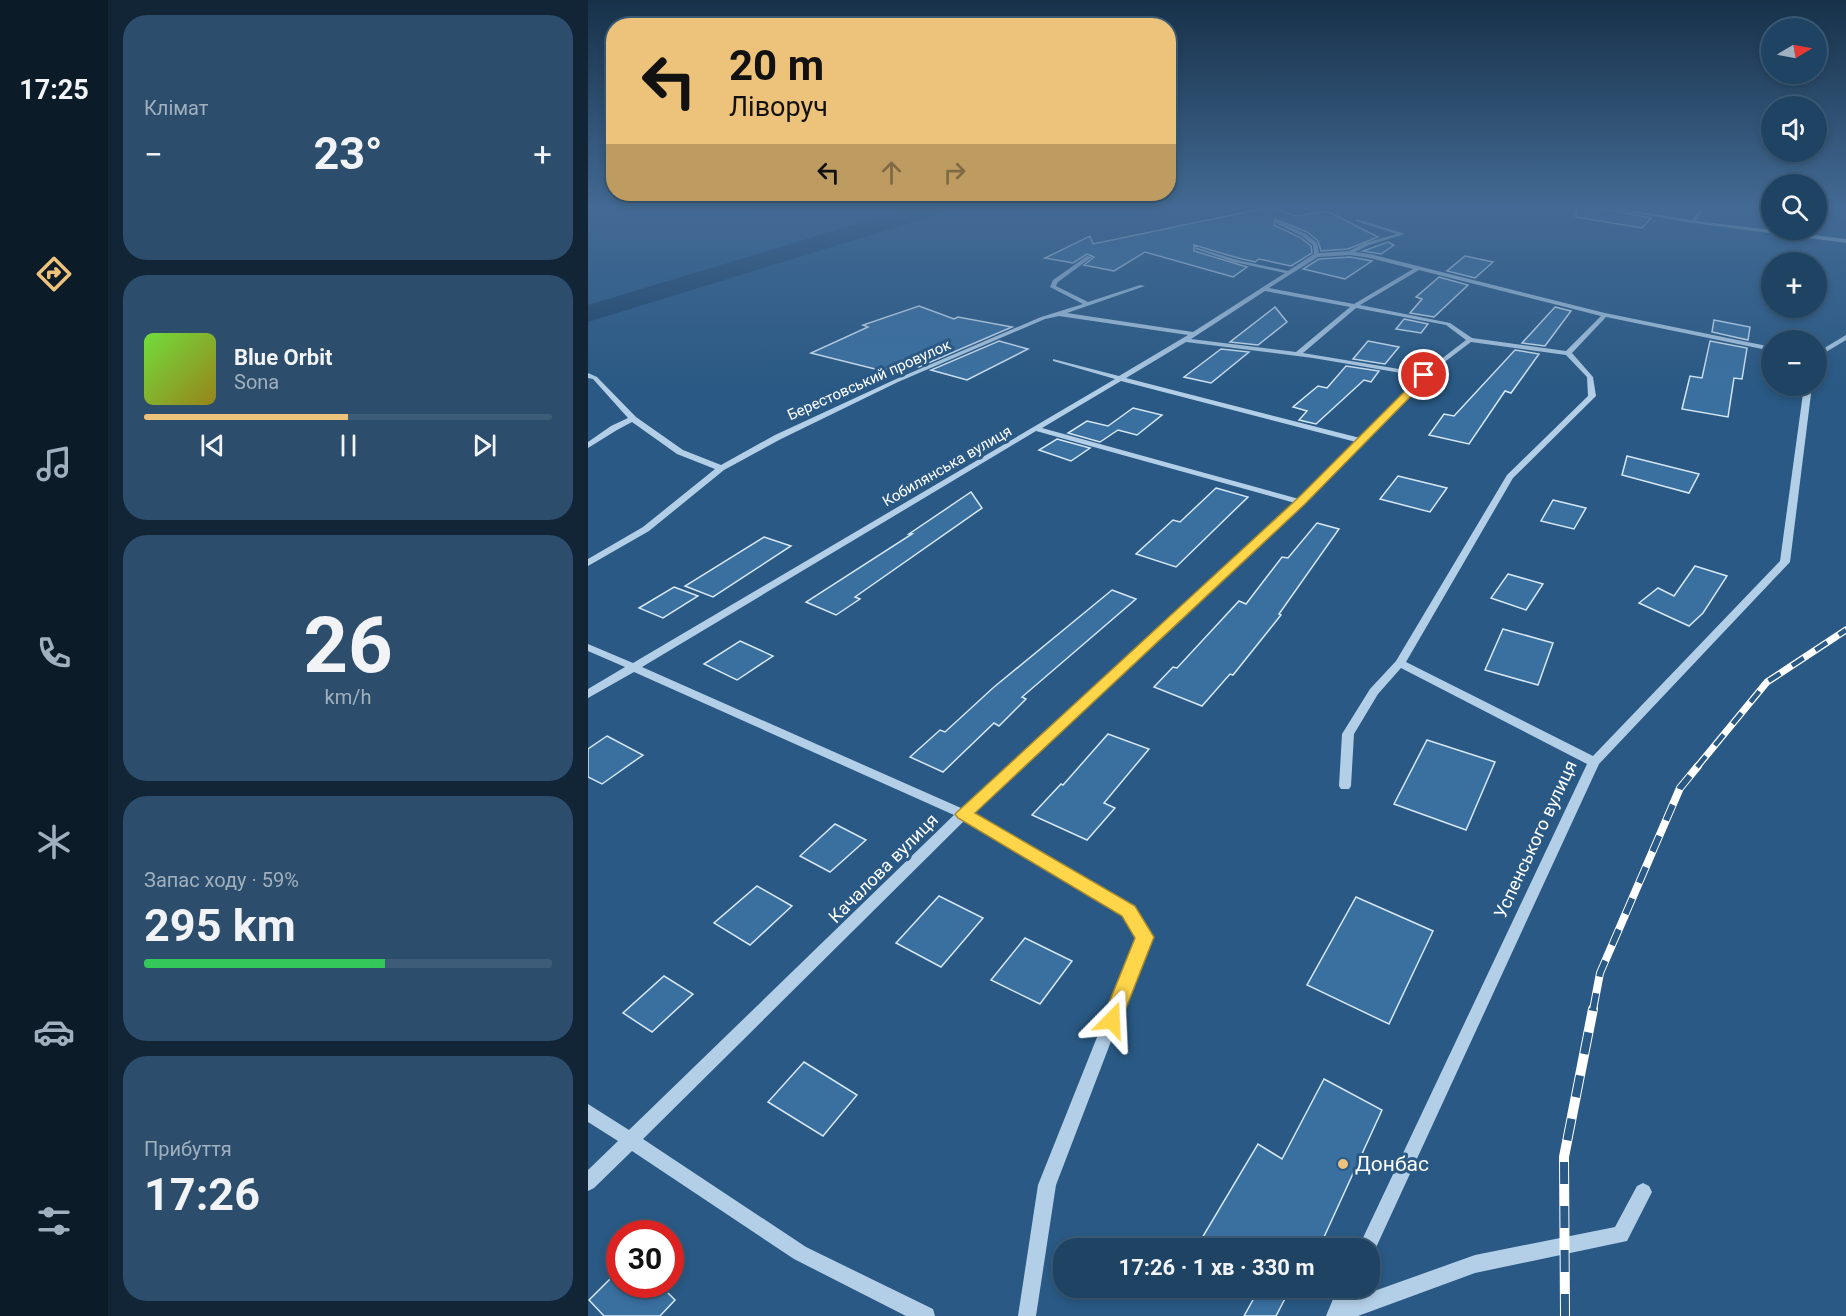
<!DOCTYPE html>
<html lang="uk">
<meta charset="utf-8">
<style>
:root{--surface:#1f4363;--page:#2c4e6c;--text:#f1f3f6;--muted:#a1b0be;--line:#3c5c78;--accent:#edc27a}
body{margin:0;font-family:Roboto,sans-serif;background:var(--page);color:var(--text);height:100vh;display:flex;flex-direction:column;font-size:22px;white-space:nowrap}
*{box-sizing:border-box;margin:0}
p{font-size:20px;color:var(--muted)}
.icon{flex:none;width:33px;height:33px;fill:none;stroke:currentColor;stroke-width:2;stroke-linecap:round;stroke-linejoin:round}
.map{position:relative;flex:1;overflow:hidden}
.panel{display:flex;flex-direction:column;gap:15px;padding:15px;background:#112536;width:480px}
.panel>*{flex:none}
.banner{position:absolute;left:18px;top:18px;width:570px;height:183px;border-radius:24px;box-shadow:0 3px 9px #0003,0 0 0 2px var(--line);background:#edc27a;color:#111;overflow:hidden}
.needle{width:39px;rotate:80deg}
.controls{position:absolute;left:1173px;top:18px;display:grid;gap:12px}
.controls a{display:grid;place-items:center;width:66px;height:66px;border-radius:50%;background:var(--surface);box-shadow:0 3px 9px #0003,0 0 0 2px var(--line);font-size:30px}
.speed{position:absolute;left:18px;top:1220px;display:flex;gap:12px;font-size:30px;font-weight:700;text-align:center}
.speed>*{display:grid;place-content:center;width:78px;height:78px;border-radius:50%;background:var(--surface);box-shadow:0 3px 9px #0003,0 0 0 2px var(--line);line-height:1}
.speed .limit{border:9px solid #d22;background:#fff;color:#111}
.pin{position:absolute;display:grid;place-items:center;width:51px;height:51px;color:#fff;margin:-26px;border:3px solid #fff;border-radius:50%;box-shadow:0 2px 6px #0007}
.me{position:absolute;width:66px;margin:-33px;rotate:21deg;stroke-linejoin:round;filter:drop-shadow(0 0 4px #0008)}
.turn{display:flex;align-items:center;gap:21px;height:126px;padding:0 24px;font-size:27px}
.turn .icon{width:78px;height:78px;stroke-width:2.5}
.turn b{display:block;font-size:42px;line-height:51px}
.lanes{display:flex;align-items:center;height:57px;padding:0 24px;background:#0003;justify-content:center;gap:30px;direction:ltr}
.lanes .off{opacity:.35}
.big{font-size:45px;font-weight:700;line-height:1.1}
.panel .card{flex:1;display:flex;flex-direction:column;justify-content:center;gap:9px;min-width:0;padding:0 21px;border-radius:24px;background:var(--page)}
.panel .dial{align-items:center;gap:0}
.dial b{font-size:78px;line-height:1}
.song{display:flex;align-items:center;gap:18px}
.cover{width:72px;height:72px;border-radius:9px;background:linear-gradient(135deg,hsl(100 70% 55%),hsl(50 70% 35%))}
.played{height:6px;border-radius:3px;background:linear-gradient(90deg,var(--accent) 50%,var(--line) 50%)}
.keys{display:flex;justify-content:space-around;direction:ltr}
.heat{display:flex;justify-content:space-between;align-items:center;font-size:33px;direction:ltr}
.charge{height:9px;border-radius:4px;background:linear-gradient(90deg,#34c759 59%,var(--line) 0)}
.trip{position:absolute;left:465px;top:1238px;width:327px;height:60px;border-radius:24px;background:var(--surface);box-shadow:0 3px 9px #0003,0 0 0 2px var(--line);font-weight:700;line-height:60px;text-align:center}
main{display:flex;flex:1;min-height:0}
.tabs{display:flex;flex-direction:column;width:108px;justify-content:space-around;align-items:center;background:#0c1b28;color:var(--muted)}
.tabs .icon{width:42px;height:42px}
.tabs .current{color:var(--accent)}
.tabs b{font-size:27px;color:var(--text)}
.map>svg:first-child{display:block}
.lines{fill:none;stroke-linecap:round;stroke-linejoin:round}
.river{fill:#1d4265;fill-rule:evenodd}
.building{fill:#3a70a0;stroke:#d6e7f6;stroke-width:1.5}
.minor{fill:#b3cfe7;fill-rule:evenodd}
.rail-far2-casing{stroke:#fff;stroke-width:7}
.rail-far1-casing{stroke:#fff;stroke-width:8}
.rail-casing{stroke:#fff;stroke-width:10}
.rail-far2{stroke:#295984;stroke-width:4.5;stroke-dasharray:14;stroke-linecap:butt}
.rail-far1{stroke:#295984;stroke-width:6;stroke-dasharray:17;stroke-linecap:butt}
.rail{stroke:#295984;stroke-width:8;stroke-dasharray:22;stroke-linecap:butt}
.route{fill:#ffd54a;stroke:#a68a30;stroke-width:1.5}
.poi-dot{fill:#edc27a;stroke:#295984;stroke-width:2}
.labels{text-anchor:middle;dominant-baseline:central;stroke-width:6;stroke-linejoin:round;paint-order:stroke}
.far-street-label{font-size:15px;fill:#fff;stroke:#295984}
.street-label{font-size:18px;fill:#fff;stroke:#295984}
.near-poi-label{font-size:21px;fill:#fff;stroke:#295984;text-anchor:start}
</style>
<main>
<nav class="tabs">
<b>17:25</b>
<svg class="icon current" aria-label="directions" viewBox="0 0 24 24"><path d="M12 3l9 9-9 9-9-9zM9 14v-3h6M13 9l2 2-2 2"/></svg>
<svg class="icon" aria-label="music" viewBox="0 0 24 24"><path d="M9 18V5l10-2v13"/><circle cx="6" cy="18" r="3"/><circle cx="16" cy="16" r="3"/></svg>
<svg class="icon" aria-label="phone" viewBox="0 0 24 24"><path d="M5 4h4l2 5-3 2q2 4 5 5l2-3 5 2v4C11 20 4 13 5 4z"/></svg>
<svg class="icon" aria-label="climate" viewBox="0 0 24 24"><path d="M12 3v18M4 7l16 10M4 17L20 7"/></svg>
<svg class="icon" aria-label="car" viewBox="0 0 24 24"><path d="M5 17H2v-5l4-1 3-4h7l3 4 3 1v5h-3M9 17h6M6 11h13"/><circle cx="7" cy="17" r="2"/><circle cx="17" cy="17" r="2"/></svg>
<svg class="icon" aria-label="filters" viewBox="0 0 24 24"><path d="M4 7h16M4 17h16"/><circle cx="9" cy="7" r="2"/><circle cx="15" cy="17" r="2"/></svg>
</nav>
<section class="panel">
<div class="card"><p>Клімат</p>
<div class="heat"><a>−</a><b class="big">23°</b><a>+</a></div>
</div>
<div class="card">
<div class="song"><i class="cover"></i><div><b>Blue Orbit</b><p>Sona</p></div></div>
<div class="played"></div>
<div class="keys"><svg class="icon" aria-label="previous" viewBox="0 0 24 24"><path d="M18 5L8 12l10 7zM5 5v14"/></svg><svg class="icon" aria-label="pause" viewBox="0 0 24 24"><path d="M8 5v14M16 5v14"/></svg><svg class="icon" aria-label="next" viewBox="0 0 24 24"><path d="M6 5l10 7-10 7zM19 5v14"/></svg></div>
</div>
<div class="card dial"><b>26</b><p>km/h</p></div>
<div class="card"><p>Запас ходу · 59%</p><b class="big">295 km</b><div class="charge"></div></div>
<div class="card"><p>Прибуття</p><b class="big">17:26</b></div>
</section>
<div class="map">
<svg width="1258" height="1316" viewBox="0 0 1258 1316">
<rect width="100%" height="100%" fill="#295984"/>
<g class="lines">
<polygon class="river" points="332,205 366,205 364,210 0,322 0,305"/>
</g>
<g class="building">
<polygon points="989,205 997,205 1063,218 1054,228 988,217"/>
<polygon points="682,207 708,216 739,211 790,237 760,249 733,251 730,241 719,232 687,219 686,225 713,238 723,246 724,253 703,266 671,259 667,262 650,258 606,245 606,251 659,267 645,277 557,252 526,271 496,265 506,257 499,254 485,263 457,258 502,236 505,244"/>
<polygon points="800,242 806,245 793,254 775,251"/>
<polygon points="877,256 905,262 887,278 859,271"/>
<polygon points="762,257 784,261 757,279 715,269 731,259"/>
<polygon points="851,277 880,285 846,317 822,313 834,299 828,297"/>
<polygon points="331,306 366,319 370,317 424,327 331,367 313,362 295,371 223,353 280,327 275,325"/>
<polygon points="687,307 699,322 670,345 642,342"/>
<polygon points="967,307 983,311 957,346 934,343"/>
<polygon points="816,319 840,324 833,333 808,329"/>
<polygon points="1126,320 1162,327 1160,340 1124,332"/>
<polygon points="411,341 440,349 379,380 343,370"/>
<polygon points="780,341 811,347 797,364 765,359"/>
<polygon points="1122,341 1159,348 1154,379 1146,378 1140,417 1094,409 1102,376 1114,378"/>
<polygon points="633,349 661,352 623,383 596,377"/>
<polygon points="927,350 951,354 923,393 917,391 881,444 841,435 856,414 866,416"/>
<polygon points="758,366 791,371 783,382 776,380 728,424 711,420 719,411 705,407 730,386 739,388"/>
<polygon points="545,408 574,415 549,435 530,430 512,442 480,433 499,421 520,426"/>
<polygon points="469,439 502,448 483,461 451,450"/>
<polygon points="1039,456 1111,474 1101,493 1034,475"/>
<polygon points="810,476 859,488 842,512 792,499"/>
<polygon points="628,488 660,497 588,567 548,554 585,520 592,522"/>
<polygon points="383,492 394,508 267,597 272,599 248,615 218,602 324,534 321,534"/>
<polygon points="965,500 998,508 986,529 953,521"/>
<polygon points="729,523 751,529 691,614 693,615 645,675 642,674 614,706 566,687 585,667 589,668 651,601 658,604 694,557 700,558"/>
<polygon points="176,537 203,546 125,597 97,586"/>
<polygon points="1107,566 1139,576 1115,613 1101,626 1051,603 1070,588 1086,596"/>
<polygon points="920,574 955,584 938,610 903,598"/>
<polygon points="86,587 110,596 75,618 51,608"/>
<polygon points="524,590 548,599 434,697 438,699 411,726 406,723 355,772 322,757 352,730 357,732 406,687"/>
<polygon points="915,629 965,643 950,685 897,670"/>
<polygon points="152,641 185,656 149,680 116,664"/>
<polygon points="520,734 561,749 516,803 527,808 499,840 444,815 473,784 475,785"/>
<polygon points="19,736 55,755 14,784 0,777 0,749"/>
<polygon points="839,740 907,762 878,830 806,804"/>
<polygon points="247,824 278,840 242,872 212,856"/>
<polygon points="169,886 204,906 162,945 126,923"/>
<polygon points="351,896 395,918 353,967 308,943"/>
<polygon points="768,897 845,931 801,1024 719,985"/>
<polygon points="437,938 484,961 452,1004 403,980"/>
<polygon points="76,976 105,994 64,1032 35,1013"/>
<polygon points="216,1062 269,1095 235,1136 180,1102"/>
<polygon points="736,1079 794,1110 731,1248 608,1248 670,1144 694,1159"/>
<polygon points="32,1269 32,1284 71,1284 87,1300 72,1316 16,1316 1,1300"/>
<polygon points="650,1287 703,1287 688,1316 656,1316 666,1298"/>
</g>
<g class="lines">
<g class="minor">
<polygon points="6,205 15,205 0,209 0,207"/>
<polygon points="999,205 1011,205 1104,220 1114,205 1119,205 1108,221 1258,239 1258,243 1105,223"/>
<path d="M 769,219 L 817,234 L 781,245 L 767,252 L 782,254 L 1017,313 L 1184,347 L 1184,351 L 1018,317 L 984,353 L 1005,377 L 1008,396 L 925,478 L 818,662 L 1005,756 L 1192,561 L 1216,386 L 1224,386 L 1202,562 L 1011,764 L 785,1254 L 782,1256 L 782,1248 L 770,1248 L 773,1242 L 999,764 L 813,668 L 790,694 L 766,734 L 763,786 L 761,789 L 753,789 L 751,786 L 754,734 L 782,689 L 808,661 L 919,475 L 1000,396 L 999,377 L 978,355 L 883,342 L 838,376 L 828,389 L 716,504 L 384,813 L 546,907 L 563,937 L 468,1185 L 448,1316 L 430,1316 L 450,1185 L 549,937 L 536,915 L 376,821 L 55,1139 L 218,1247 L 345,1309 L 347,1316 L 318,1316 L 206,1259 L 44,1151 L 6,1188 L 0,1191 L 0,1170 L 30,1141 L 0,1122 L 0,1104 L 41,1130 L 366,815 L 46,672 L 0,698 L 0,689 L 37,667 L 0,651 L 0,644 L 45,663 L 527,379 L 465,361 L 465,359 L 531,376 L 600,335 L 471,316 L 457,319 L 310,382 L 193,439 L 136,470 L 61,531 L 0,566 L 0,559 L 55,527 L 127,469 L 89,454 L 44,422 L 29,430 L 0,448 L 0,442 L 23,426 L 40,418 L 5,379 L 0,378 L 0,373 L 9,377 L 48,417 L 95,450 L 133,465 L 187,435 L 306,380 L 453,317 L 495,304 L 462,287 L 465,280 L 499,256 L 504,257 L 470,282 L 468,286 L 500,302 L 552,285 L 557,286 L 479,313 L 605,332 L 697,273 L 646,262 L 607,249 L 607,247 L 649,260 L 700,271 L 726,254 L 725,245 L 714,236 L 687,223 L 687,221 L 691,221 L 718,234 L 729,243 L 731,253 L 761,251 L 777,243 L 809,234 L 767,221 ZM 762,255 L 782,258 L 825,269 L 766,304 L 681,288 L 730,257 ZM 831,270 L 1013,316 L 978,351 L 884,338 L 862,323 L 772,305 ZM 677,291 L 762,307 L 708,352 L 603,339 ZM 768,308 L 858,325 L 878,340 L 835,373 L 715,353 ZM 598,342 L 725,358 L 831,376 L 824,387 L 772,438 L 538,378 ZM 533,381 L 768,442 L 711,499 L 454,428 ZM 448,431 L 707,503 L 373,808 L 54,667 Z"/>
<polygon points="1258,335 1258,340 1228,358 1228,353"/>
<polygon points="1055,1183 1061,1186 1064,1192 1039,1241 887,1273 770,1316 738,1316 750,1287 769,1287 764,1299 887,1255 1027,1227 1049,1186"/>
</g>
<g class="rail-far2-casing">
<polyline id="rail-far2" points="1109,767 1179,682 1258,630"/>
</g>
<g class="rail-far1-casing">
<polyline id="rail-far1" points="1005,1010 1012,973 1092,788 1110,766"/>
</g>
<g class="rail-casing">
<polyline id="rail" points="977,1316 976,1157 1005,1009"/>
</g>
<use href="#rail-far2" class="rail-far2"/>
<use href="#rail-far1" class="rail-far1"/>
<use href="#rail" class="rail"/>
</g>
<linearGradient id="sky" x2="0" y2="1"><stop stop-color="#173149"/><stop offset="0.53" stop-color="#436a94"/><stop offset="1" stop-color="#436a94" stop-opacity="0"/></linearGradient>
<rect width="1258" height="390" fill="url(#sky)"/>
<polygon class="route" points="833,373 840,375 829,390 717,504 387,813 547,906 566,937 531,1026 524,1029 517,1026 514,1020 547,938 534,916 370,818 367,814 709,499 822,386"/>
<circle class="poi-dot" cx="755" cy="1164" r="6"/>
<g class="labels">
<g class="far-street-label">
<text transform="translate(281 380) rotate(-24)">Берестовський провулок</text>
<text transform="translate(359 466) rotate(-30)">Кобилянська вулиця</text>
</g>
<g class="street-label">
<text transform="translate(947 839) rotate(-65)">Успенського вулиця</text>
<text transform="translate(295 868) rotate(-45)">Качалова вулиця</text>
</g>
<g class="near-poi-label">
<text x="767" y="1164">Донбас</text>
</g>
</g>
</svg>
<div class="controls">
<a><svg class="needle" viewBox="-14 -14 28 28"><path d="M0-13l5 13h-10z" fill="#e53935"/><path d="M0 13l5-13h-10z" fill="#a1b0be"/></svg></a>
<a><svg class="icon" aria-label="sound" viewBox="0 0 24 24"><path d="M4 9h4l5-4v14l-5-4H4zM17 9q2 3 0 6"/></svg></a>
<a><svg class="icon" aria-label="search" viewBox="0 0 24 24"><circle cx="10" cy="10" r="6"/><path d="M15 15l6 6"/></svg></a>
<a>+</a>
<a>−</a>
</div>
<div class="speed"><div class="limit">30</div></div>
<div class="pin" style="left:836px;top:375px;background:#d93025"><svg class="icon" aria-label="arrive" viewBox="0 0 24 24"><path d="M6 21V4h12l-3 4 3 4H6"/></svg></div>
<svg class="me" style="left:524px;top:1020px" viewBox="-20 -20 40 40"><path d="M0-17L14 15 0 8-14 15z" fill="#ffd54a" stroke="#fff" stroke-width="4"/></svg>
<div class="trip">17:26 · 1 хв · 330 m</div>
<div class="banner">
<div class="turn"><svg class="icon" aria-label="left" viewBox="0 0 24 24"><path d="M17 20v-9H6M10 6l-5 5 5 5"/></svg><div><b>20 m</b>Ліворуч</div></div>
<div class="lanes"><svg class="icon" aria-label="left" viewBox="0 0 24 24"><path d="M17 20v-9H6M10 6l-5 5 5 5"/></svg><svg class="icon off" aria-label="ahead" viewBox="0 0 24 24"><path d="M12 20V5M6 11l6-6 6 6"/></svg><svg class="icon off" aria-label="right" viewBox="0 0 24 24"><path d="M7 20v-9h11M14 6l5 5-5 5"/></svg></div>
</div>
</div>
</main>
